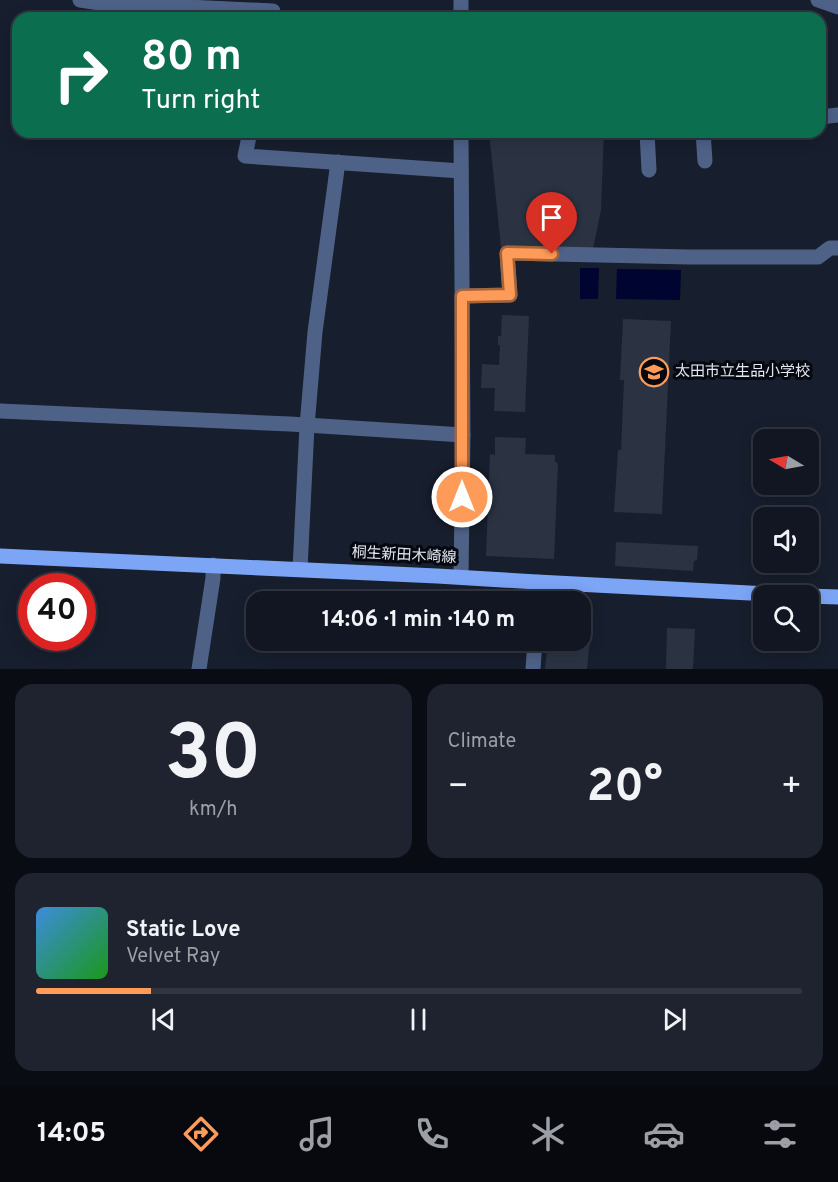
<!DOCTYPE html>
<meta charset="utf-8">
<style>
:root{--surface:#111622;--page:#1e232f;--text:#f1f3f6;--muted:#9c9fa5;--line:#303540;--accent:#fe9b58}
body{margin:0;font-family:Overpass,"Noto Sans JP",sans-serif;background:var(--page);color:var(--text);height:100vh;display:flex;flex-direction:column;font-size:22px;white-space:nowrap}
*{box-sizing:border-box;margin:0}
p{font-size:20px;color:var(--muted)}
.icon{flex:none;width:33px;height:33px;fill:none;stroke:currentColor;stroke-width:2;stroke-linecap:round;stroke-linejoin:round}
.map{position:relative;height:669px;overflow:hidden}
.drawer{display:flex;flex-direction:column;gap:15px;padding:15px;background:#090c13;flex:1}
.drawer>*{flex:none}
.top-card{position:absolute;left:12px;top:12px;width:814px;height:126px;border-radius:18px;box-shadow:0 3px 15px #0003,0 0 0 2px var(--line);background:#0b6e4f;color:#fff;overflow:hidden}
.needle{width:39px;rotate:280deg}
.fabs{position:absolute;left:753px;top:429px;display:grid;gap:12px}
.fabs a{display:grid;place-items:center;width:66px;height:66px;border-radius:12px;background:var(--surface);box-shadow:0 3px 15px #0003,0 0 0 2px var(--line);font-size:30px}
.speed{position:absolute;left:18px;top:573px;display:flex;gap:12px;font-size:30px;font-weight:700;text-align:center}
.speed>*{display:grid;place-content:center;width:78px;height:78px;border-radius:50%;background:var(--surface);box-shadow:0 3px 15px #0003,0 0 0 2px var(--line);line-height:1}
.speed .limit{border:9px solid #d22;background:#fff;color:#111}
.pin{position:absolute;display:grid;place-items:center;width:51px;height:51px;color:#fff;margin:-62px -26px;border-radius:50% 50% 50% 0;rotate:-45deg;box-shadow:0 0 6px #0007}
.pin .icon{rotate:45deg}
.me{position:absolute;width:66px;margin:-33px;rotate:0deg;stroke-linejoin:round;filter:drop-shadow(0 0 4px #0008)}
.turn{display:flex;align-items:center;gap:21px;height:126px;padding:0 30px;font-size:27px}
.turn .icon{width:78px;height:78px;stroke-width:2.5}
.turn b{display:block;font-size:42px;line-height:51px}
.big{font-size:45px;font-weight:700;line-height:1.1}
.drawer .tile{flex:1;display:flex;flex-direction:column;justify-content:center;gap:9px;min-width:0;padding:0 21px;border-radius:18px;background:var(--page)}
.drawer .dial{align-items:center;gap:0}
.dial b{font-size:78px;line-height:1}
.song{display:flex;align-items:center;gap:18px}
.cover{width:72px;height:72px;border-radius:9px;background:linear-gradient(135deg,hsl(210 70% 55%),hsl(120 70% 35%))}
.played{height:6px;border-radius:3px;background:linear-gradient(90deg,var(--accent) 15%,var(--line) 15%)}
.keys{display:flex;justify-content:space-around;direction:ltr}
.heat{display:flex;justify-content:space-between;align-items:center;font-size:33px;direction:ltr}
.drawer .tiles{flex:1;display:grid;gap:15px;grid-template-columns:1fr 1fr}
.tile:last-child{grid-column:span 2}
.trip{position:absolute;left:246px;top:591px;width:345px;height:60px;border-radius:18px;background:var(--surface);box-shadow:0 3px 15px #0003,0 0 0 2px var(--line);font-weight:700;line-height:60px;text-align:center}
.dock{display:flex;height:96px;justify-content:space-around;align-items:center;background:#07090e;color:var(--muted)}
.dock .icon{width:42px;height:42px}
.dock .on{color:var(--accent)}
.dock b{font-size:27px;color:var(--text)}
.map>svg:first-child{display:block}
.water{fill:#000430}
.building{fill:#2b3343}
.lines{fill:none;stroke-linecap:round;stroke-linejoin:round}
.minor{stroke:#4e6288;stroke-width:15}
.major{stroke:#7da5f5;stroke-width:15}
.route-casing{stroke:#a56539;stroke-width:15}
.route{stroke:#fe9b58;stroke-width:10}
.labels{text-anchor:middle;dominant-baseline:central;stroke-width:6;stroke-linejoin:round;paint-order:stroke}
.poi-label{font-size:15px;fill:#e1e6f1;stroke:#06080f;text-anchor:start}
.street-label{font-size:15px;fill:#e1e6f1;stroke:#06080f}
</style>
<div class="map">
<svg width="838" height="669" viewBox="0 0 838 669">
<rect width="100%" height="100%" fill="#171e2d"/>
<g class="water">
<polygon points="580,268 599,268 598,299 580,299"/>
<polygon points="617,269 681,270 680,300 616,299"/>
</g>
<g class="building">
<polygon points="489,132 604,132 601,210 593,249 501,247"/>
<polygon points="502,315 529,316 525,412 494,411 495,388 481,388 482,364 499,365 500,345 498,345 498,336 501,336"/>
<polygon points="623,319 671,321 662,514 614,512 618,450 621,450 624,380 620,380"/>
<polygon points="495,437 526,438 525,454 555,455 555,462 558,463 554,559 486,556 490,454 495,455"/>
<polygon points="616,542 698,546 697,560 694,561 693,571 615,566"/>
<polygon points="580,628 591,629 587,669 545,669 548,640 580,640"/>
<polygon points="667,628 695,629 693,669 666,669"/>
</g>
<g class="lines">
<g class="minor">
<polyline points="80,0 100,3 273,11"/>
<polyline points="461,0 461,18"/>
<polyline points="818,0 838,7"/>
<polyline points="820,117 838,115"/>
<polyline points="250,132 245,156 461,171"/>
<polyline points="461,132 463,435 461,577"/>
<polyline points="647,132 649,170"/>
<polyline points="703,132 705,161"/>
<polyline points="462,296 510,295 507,253 689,257 818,257 830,248 838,248"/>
<polyline points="0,411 290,424 463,435"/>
<polyline points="300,569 307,426 315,332 338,162"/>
<polyline points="537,602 537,582"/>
<polyline points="199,669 213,578 213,565"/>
<polyline points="533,669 535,640"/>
</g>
<g class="major">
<polyline points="0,556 437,576 537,582 806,596"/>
<polyline points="808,596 838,597"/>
</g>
</g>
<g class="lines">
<g class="route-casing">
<polyline id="route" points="462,497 462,296 510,295 507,253 552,254"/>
</g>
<use href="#route" class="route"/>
</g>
<defs>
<g id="school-ring" transform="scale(1.5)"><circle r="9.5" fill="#06080f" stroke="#fe9b58" stroke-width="1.5"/><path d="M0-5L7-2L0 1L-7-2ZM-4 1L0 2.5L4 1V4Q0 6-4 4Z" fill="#fe9b58"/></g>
</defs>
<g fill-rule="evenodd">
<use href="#school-ring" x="654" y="372"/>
</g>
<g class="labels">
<g class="poi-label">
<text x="675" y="372">太田市立生品小学校</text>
</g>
<g class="street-label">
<text transform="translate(404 556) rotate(3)">桐生新田木崎線</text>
</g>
</g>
</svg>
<div class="fabs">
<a><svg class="needle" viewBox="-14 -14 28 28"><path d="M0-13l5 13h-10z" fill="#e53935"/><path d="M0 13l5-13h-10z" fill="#9c9fa5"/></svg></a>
<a><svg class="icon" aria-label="sound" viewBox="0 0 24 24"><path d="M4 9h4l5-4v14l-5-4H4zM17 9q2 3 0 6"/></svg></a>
<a><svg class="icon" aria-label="search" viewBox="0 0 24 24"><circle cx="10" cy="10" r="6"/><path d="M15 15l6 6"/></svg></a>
</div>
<div class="speed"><div class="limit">40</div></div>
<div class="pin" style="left:552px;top:254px;background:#d93025"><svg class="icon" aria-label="arrive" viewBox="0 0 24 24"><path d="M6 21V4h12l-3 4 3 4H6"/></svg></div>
<svg class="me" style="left:462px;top:497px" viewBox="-20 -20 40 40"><circle r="17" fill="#fe9b58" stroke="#fff" stroke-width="3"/><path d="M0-11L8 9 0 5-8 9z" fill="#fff"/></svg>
<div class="trip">14:06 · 1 min · 140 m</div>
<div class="top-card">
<div class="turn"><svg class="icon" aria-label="right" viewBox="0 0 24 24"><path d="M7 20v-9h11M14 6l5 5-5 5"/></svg><div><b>80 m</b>Turn right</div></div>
</div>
</div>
<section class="drawer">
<div class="tiles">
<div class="tile dial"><b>30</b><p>km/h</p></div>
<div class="tile"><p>Climate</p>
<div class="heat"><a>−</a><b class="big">20°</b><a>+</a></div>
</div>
<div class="tile">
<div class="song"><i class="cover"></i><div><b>Static Love</b><p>Velvet Ray</p></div></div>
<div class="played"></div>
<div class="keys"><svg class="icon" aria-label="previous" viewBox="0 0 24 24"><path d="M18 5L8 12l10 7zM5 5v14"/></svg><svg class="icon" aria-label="pause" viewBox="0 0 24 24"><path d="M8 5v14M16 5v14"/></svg><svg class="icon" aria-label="next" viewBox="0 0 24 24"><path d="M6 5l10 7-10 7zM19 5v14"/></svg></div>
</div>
</div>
</section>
<nav class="dock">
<b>14:05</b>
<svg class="icon on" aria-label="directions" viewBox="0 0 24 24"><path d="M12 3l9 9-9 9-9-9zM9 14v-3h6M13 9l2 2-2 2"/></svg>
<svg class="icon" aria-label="music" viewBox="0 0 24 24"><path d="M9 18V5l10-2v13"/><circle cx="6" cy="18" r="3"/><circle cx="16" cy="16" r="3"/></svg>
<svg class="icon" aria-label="phone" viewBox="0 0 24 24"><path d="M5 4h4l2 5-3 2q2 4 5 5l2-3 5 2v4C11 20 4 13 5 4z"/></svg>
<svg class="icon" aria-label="climate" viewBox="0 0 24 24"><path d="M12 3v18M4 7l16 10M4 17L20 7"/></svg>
<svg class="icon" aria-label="car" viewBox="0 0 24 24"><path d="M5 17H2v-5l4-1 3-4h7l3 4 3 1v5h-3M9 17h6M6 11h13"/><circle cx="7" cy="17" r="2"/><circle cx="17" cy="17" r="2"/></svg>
<svg class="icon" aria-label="filters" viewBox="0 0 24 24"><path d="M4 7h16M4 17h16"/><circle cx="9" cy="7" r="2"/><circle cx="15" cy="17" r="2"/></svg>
</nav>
